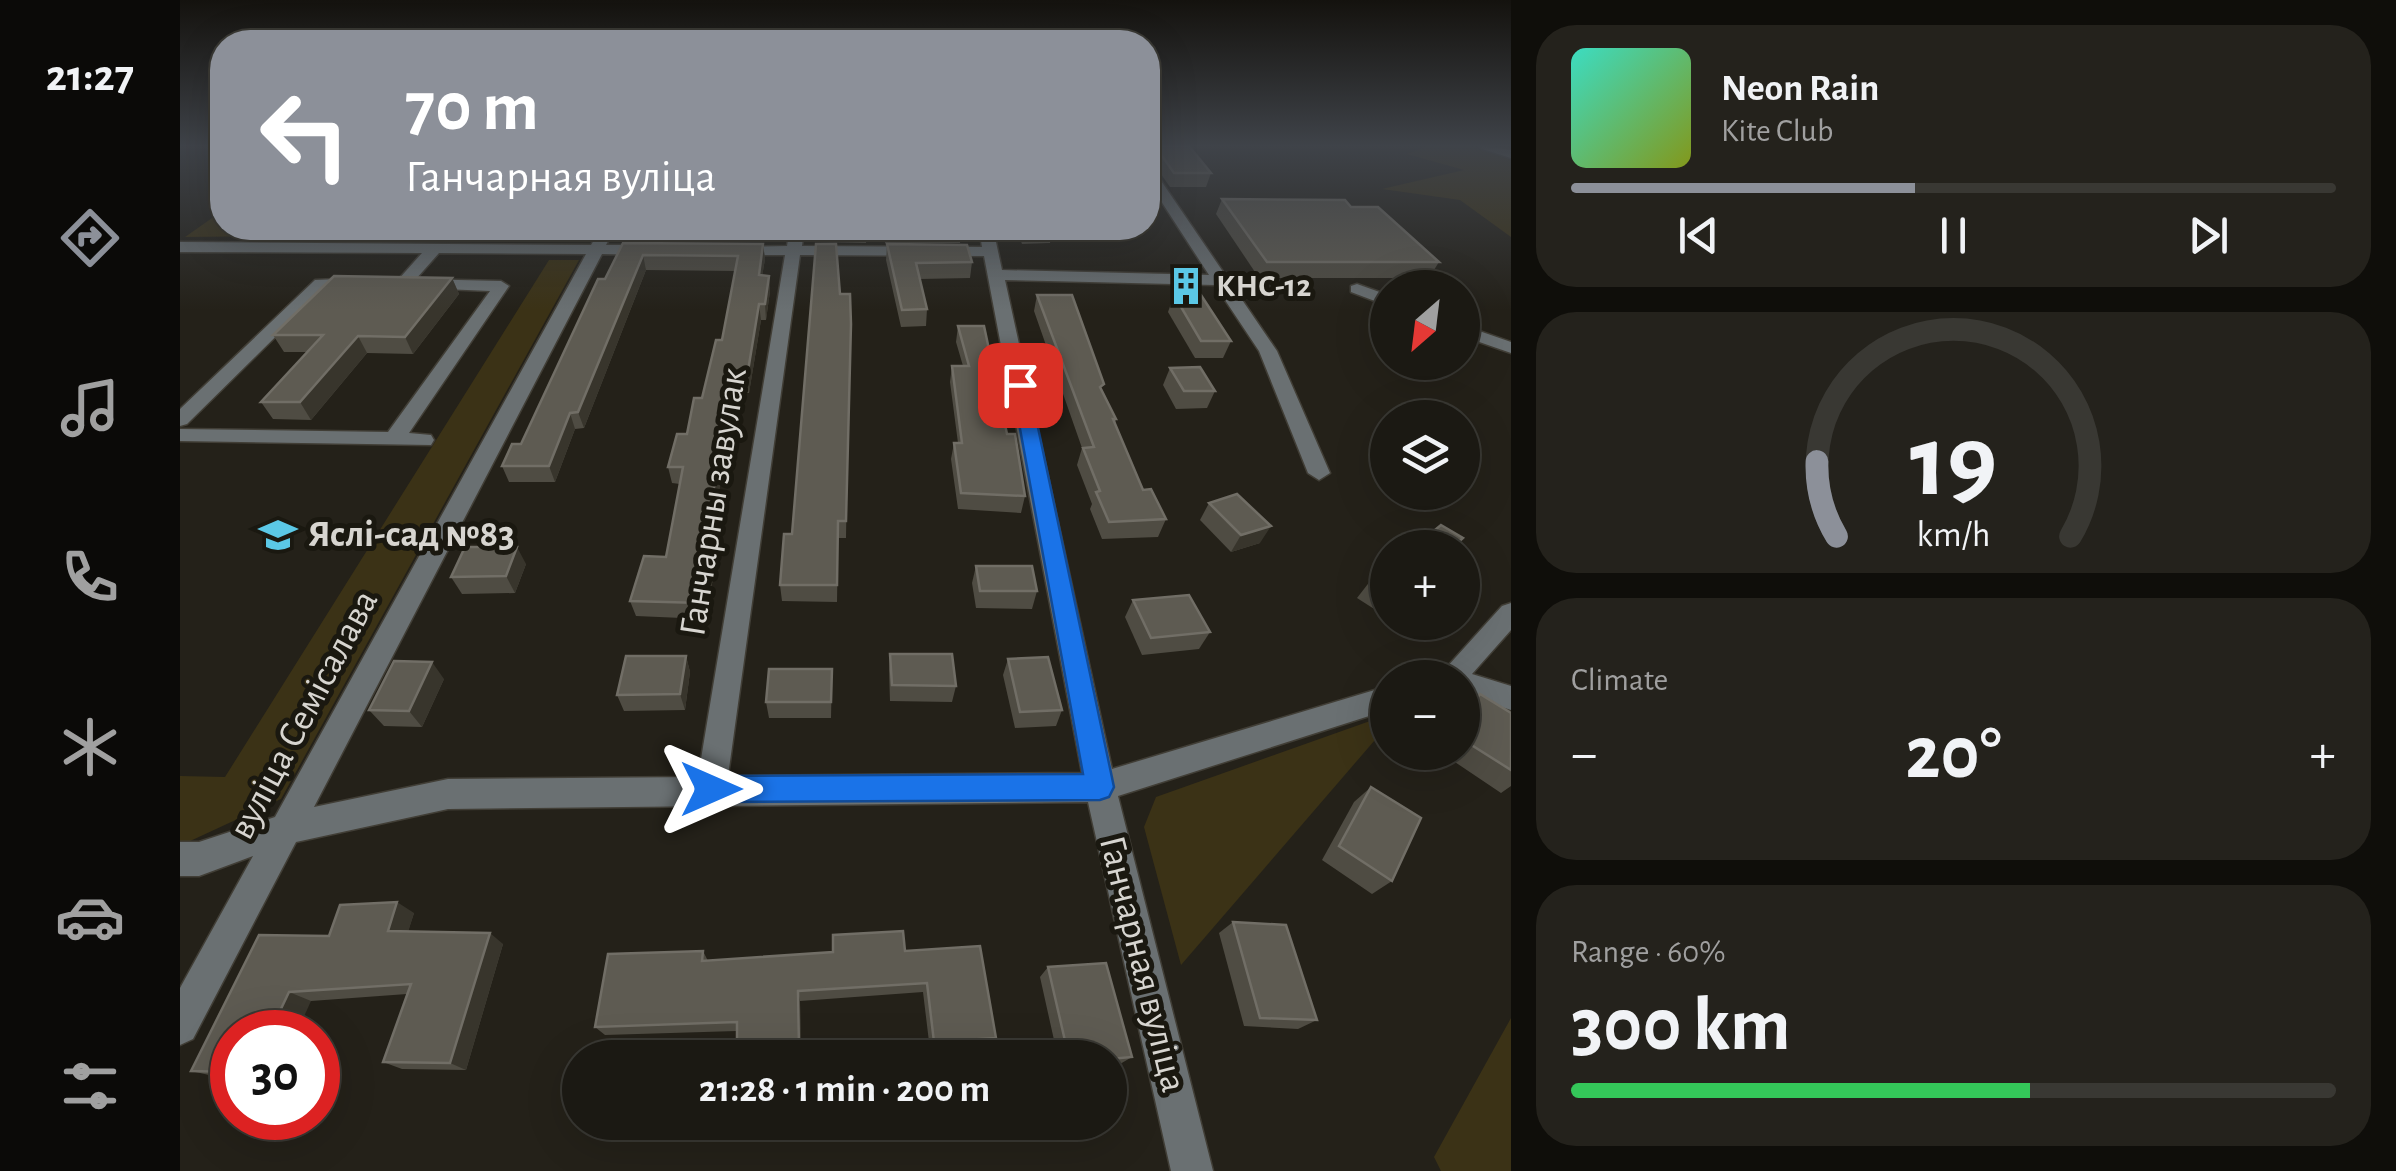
<!DOCTYPE html>
<meta charset="utf-8">
<style>
:root{--surface:#1b1913;--page:#24221c;--text:#f1f3f6;--muted:#a0a0a0;--line:#393833;--accent:#8c9099}
body{margin:0;font-family:"Alegreya Sans",sans-serif;background:var(--page);color:var(--text);height:100vh;display:flex;flex-direction:column;font-size:38px;white-space:nowrap}
*{box-sizing:border-box;margin:0}
p{font-size:32px;color:var(--muted)}
.icon{flex:none;width:55px;height:55px;fill:none;stroke:currentColor;stroke-width:2;stroke-linecap:round;stroke-linejoin:round}
.map{position:relative;flex:1;overflow:hidden}
.drawer{display:flex;flex-direction:column;gap:25px;padding:25px;background:#0f0e0a;width:885px}
.drawer>*{flex:none}
.hud{position:absolute;left:30px;top:30px;width:950px;height:210px;border-radius:40px;box-shadow:0 10px 40px #0002,0 0 0 2px var(--line);background:#8c9099;color:#fff;overflow:hidden}
.needle{width:65px;rotate:208deg}
.fabs{position:absolute;left:1190px;top:270px;display:grid;gap:20px}
.fabs a{display:grid;place-items:center;width:110px;height:110px;border-radius:50%;background:var(--surface);box-shadow:0 10px 40px #0002,0 0 0 2px var(--line);font-size:50px}
.speed{position:absolute;left:30px;top:1010px;display:flex;gap:20px;font-size:50px;font-weight:700;text-align:center}
.speed>*{display:grid;place-content:center;width:130px;height:130px;border-radius:50%;background:var(--surface);box-shadow:0 10px 40px #0002,0 0 0 2px var(--line);line-height:1}
.speed .limit{border:15px solid #d22;background:#fff;color:#111}
.pin{position:absolute;display:grid;place-items:center;width:85px;height:85px;color:#fff;margin:-42px;border-radius:20px;box-shadow:0 5px 15px #0006}
.me{position:absolute;width:110px;margin:-55px;rotate:90deg;stroke-linejoin:round;filter:drop-shadow(0 0 8px #0008)}
.turn{display:flex;align-items:center;gap:35px;height:210px;padding:0 30px;font-size:45px}
.turn .icon{width:130px;height:130px;stroke-width:2.5}
.turn b{display:block;font-size:70px;line-height:85px}
.big{font-size:75px;font-weight:600;line-height:1.1}
.drawer .tile{flex:1;display:flex;flex-direction:column;justify-content:center;gap:15px;min-width:0;padding:0 35px;border-radius:40px;background:var(--page)}
.drawer .dial{align-items:center;gap:0}
.dial svg{height:260px;overflow:visible;fill:none;stroke:var(--line);stroke-width:7;stroke-linecap:round;text-anchor:middle}
.dial text{fill:var(--text);stroke:none}
.song{display:flex;align-items:center;gap:30px}
.cover{width:120px;height:120px;border-radius:15px;background:linear-gradient(135deg,hsl(170 70% 55%),hsl(70 70% 35%))}
.played{height:10px;border-radius:5px;background:linear-gradient(90deg,var(--accent) 45%,var(--line) 45%)}
.keys{display:flex;justify-content:space-around;direction:ltr}
.heat{display:flex;justify-content:space-between;align-items:center;font-size:55px;direction:ltr}
.charge{height:15px;border-radius:8px;background:linear-gradient(90deg,#34c759 60%,var(--line) 0)}
.trip{position:absolute;left:382px;top:1040px;width:565px;height:100px;border-radius:50px;background:var(--surface);box-shadow:0 10px 40px #0002,0 0 0 2px var(--line);font-weight:600;line-height:100px;text-align:center}
main{display:flex;flex:1;min-height:0}
.menu{display:flex;flex-direction:column;width:180px;justify-content:space-around;align-items:center;background:#0b0a08;color:var(--muted)}
.menu .icon{width:70px;height:70px}
.menu .current{color:var(--accent)}
.menu b{font-size:45px;color:var(--text)}
.map>svg:first-child{display:block}
.green{fill:#3b3216}
.lines{fill:none;stroke-linecap:round;stroke-linejoin:round}
.minor-casing{stroke:#413e36;stroke-width:3}
.minor{fill:#6a7072;fill-rule:evenodd}
.wall{fill:#4f4c43}
.shaded-wall{fill:#38352c}
.building{fill:#5e5b52;stroke:#716e66;stroke-width:2.5}
.route{fill:#1a73e8;stroke:#114b97;stroke-width:2.5}
.labels{text-anchor:middle;dominant-baseline:central;stroke-width:10;stroke-linejoin:round;paint-order:stroke}
.far-poi-label{font-size:32px;font-weight:bold;fill:#d7d5d0;stroke:#1a1810;text-anchor:start}
.street-label{font-size:38px;fill:#d7d5d0;stroke:#1a1810}
.poi-label{font-size:38px;font-weight:bold;fill:#d7d5d0;stroke:#1a1810;text-anchor:start}
</style>
<main>
<nav class="menu">
<b>21:27</b>
<svg class="icon current" aria-label="directions" viewBox="0 0 24 24"><path d="M12 3l9 9-9 9-9-9zM9 14v-3h6M13 9l2 2-2 2"/></svg>
<svg class="icon" aria-label="music" viewBox="0 0 24 24"><path d="M9 18V5l10-2v13"/><circle cx="6" cy="18" r="3"/><circle cx="16" cy="16" r="3"/></svg>
<svg class="icon" aria-label="phone" viewBox="0 0 24 24"><path d="M5 4h4l2 5-3 2q2 4 5 5l2-3 5 2v4C11 20 4 13 5 4z"/></svg>
<svg class="icon" aria-label="climate" viewBox="0 0 24 24"><path d="M12 3v18M4 7l16 10M4 17L20 7"/></svg>
<svg class="icon" aria-label="car" viewBox="0 0 24 24"><path d="M5 17H2v-5l4-1 3-4h7l3 4 3 1v5h-3M9 17h6M6 11h13"/><circle cx="7" cy="17" r="2"/><circle cx="17" cy="17" r="2"/></svg>
<svg class="icon" aria-label="filters" viewBox="0 0 24 24"><path d="M4 7h16M4 17h16"/><circle cx="9" cy="7" r="2"/><circle cx="15" cy="17" r="2"/></svg>
</nav>
<div class="map">
<svg width="1331" height="1171" viewBox="0 0 1331 1171">
<rect width="100%" height="100%" fill="#242119"/>
<g class="green">
<polygon points="1247,146 1289,146 1331,160 1331,237 1280,200 1202,189 1284,170 1227,154"/>
<polygon points="42,211 42,228 116,228 106,236 5,237"/>
<polygon points="369,260 399,260 101,799 8,842 0,842 0,776 45,777"/>
<polygon points="1207,715 1207,726 1001,965 964,827 976,797"/>
<polygon points="1331,1018 1331,1171 1261,1171 1254,1157"/>
</g>
<g class="lines">
<g class="minor-casing">
<g id="minor">
<polygon points="1300,146 1331,150 1331,158 1302,149"/>
<path d="M 968,168 L 973,169 L 1097,351 L 1150,473 L 1139,480 L 1128,473 L 1079,351 L 1035,285 L 825,280 L 932,769 L 1208,686 L 1208,710 L 938,796 L 1033,1171 L 991,1171 L 908,802 L 268,809 L 116,842 L 13,1039 L 0,1045 L 0,988 L 73,856 L 19,876 L 0,876 L 0,842 L 19,842 L 95,817 L 406,254 L 259,253 L 236,279 L 321,281 L 329,286 L 229,433 L 251,435 L 254,440 L 251,445 L 0,441 L 0,429 L 208,432 L 310,291 L 217,287 L 217,281 L 242,253 L 0,252 L 0,242 L 411,245 L 421,228 L 435,228 L 426,245 L 472,245 L 480,250 L 472,255 L 422,254 L 134,807 L 268,779 L 518,777 L 605,255 L 552,255 L 544,250 L 547,247 L 607,246 L 610,228 L 624,228 L 622,246 L 802,247 L 799,228 L 813,228 L 822,270 L 1029,275 L 968,181 ZM 620,255 L 804,256 L 902,773 L 548,776 Z"/>
<polygon points="135,280 179,278 187,283 179,288 145,288 7,424 0,426 0,409"/>
<polygon points="1177,284 1208,295 1208,306 1171,292 1171,286"/>
<polygon points="1282,325 1331,342 1331,353 1282,336"/>
<polygon points="1331,603 1331,630 1292,674 1331,686 1331,710 1282,694 1282,678 1257,678 1322,606"/>
</g>
</g>
<use href="#minor" class="minor"/>
</g>
<g class="wall">
<polygon points="968,146 1031,173 1026,187 990,187 976,167 970,165 972,173 968,187"/>
<polygon points="1042,199 1171,207 1259,262 1249,278 1079,278 1036,214"/>
<polygon points="451,228 601,228 600,235 588,235 587,242 454,241"/>
<polygon points="637,228 687,228 686,243 637,242"/>
<polygon points="704,228 782,228 780,243 705,243"/>
<polygon points="836,228 874,228 870,243 842,244"/>
<polygon points="443,243 583,244 585,259 582,276 589,276 590,291 586,320 581,320 569,393 562,393 556,434 550,434 540,484 534,527 540,543 525,619 456,616 450,601 486,557 500,484 492,483 488,467 507,434 522,398 542,340 555,271 466,270 404,428 395,429 375,482 329,482 322,466 341,444"/>
<polygon points="707,244 792,262 790,278 740,279 747,309 746,326 721,327 706,260"/>
<polygon points="272,278 279,294 233,354 187,353 131,420 93,419 81,402 127,352 104,352 93,335"/>
<polygon points="660,294 670,294 666,538 658,538 657,602 602,601 600,585 612,534"/>
<polygon points="857,295 922,391 936,419 935,424 963,490 986,519 978,537 922,539 910,509 912,504 897,465 902,448 854,311"/>
<polygon points="994,295 1051,341 1043,358 1015,358 988,312"/>
<polygon points="778,326 827,434 845,496 841,513 778,509 771,459 774,443 778,443 770,382 772,366 783,366 776,342"/>
<polygon points="990,368 1035,391 1027,408 996,409 983,385"/>
<polygon points="1029,503 1080,543 1051,552 1020,520"/>
<polygon points="346,564 335,593 282,594 271,577"/>
<polygon points="796,566 857,591 852,609 796,608 792,583"/>
<polygon points="1208,568 1208,610 1202,614 1177,598 1191,580"/>
<polygon points="953,600 1030,632 1019,649 962,655 945,617"/>
<polygon points="710,654 776,686 772,702 710,701 709,670"/>
<polygon points="506,656 510,672 505,710 444,711 437,695"/>
<polygon points="828,659 882,710 876,726 835,728 823,675"/>
<polygon points="652,669 651,718 589,718 586,702"/>
<polygon points="264,679 242,727 204,726 189,710"/>
<polygon points="1300,694 1331,713 1331,786 1321,793 1260,752 1282,752 1282,709"/>
<polygon points="1191,787 1212,881 1192,894 1142,860 1174,802"/>
<polygon points="234,913 228,931 323,944 286,1070 222,1069 203,1062 227,994 131,1001 52,1032 52,1078 38,1077 11,1071 149,936"/>
<polygon points="1053,922 1137,1020 1118,1029 1064,1026 1039,933"/>
<polygon points="523,951 528,961 725,951 816,1038 810,1046 750,1050 743,992 620,1001 621,1055 560,1058 557,1052 557,1031 425,1035 415,1027"/>
<polygon points="868,967 952,1057 940,1064 930,1065 930,1058 878,1058 860,977"/>
</g>
<g class="shaded-wall">
<polygon points="583,244 585,259 580,290 579,275"/>
<polygon points="463,255 466,270 404,428 398,412"/>
<polygon points="589,276 590,291 586,320 585,304"/>
<polygon points="272,278 279,294 233,354 225,337"/>
<polygon points="579,304 581,320 569,393 567,377"/>
<polygon points="178,336 187,353 131,420 120,402"/>
<polygon points="560,377 562,393 556,434 554,418"/>
<polygon points="390,413 395,429 375,482 369,466"/>
<polygon points="548,418 550,434 540,484 531,543 528,527 537,468"/>
<polygon points="1091,526 1080,543 1051,552 1061,535"/>
<polygon points="537,527 540,543 525,619 521,603"/>
<polygon points="337,547 346,564 335,593 326,576"/>
<polygon points="506,656 510,672 505,710 500,694"/>
<polygon points="252,662 264,679 242,727 229,711"/>
<polygon points="217,902 234,913 225,942 208,931"/>
<polygon points="310,933 323,944 286,1070 270,1063"/>
<polygon points="618,991 620,1001 621,1055 619,1048"/>
<polygon points="109,992 131,1001 117,1032 90,1032"/>
</g>
<g class="building">
<polygon points="968,146 1009,146 1031,173 994,173 980,153 973,150 968,154 972,173 968,173"/>
<polygon points="1042,199 1165,200 1171,207 1198,207 1259,262 1087,262"/>
<polygon points="443,243 583,244 579,275 589,276 585,304 579,304 567,377 560,377 554,418 548,418 537,468 528,527 537,527 521,603 450,601 464,556 486,557 503,467 488,467 497,434 507,434 514,398 522,398 536,340 542,340 558,256 463,255 398,412 390,413 369,466 322,466 332,444 341,444 418,279 425,279"/>
<polygon points="636,244 656,244 660,294 670,294 671,324 666,521 658,521 657,585 600,585 604,534 612,534"/>
<polygon points="707,244 787,245 792,262 736,263 747,309 722,310"/>
<polygon points="154,276 272,278 225,337 178,336 120,402 81,402 143,335 93,335"/>
<polygon points="857,295 892,295 924,384 920,387 936,419 933,419 963,490 971,489 986,519 929,522 916,492 920,491 903,448 914,447"/>
<polygon points="994,295 1021,295 1051,341 1021,341"/>
<polygon points="778,326 804,326 827,434 835,434 845,496 781,493 774,443 782,443 772,366 789,366"/>
<polygon points="1020,367 1035,391 1004,391 990,368"/>
<polygon points="1057,494 1091,526 1061,535 1029,503"/>
<polygon points="1261,525 1283,538 1272,548 1233,548"/>
<polygon points="285,547 337,547 326,576 271,577"/>
<polygon points="796,566 852,566 857,591 800,591"/>
<polygon points="1208,568 1208,591 1191,580"/>
<polygon points="1009,595 1030,632 971,638 953,600"/>
<polygon points="710,654 772,654 776,686 712,685"/>
<polygon points="446,656 506,656 500,694 437,695"/>
<polygon points="868,657 882,710 840,712 828,659"/>
<polygon points="214,661 252,662 229,711 189,710"/>
<polygon points="589,669 652,669 651,702 586,702"/>
<polygon points="1300,694 1331,713 1331,770 1282,739 1282,717"/>
<polygon points="1191,787 1241,818 1212,881 1159,846"/>
<polygon points="217,902 208,931 310,933 270,1063 203,1062 231,984 109,992 90,1032 52,1032 52,1072 11,1071 79,935 149,936 160,905"/>
<polygon points="1053,922 1106,925 1137,1020 1080,1018"/>
<polygon points="723,931 725,951 800,946 816,1038 754,1042 747,983 618,991 619,1048 557,1052 557,1022 415,1027 428,954 523,951 522,961 653,952 653,935"/>
<polygon points="926,963 952,1057 930,1059 889,1058 868,967"/>
</g>
<linearGradient id="sky" x2="0" y2="1"><stop stop-color="#14120e"/><stop offset="0.47" stop-color="#3f4349"/><stop offset="1" stop-color="#3f4349" stop-opacity="0"/></linearGradient>
<rect width="1331" height="310" fill="url(#sky)"/>
<polygon class="route" points="840,380 849,385 934,787 929,797 920,800 531,802 521,798 517,789 521,779 531,776 903,774 832,385"/>
<defs>
<g id="building-bare" transform="scale(3)"><path d="M-4-6H4V6H1V3H-1V6H-4ZM-2.5-4.3h1.7v1.8h-1.7ZM.8-4.3h1.7v1.8H.8ZM-2.5-1h1.7V.8h-1.7ZM.8-1h1.7V.8H.8Z" fill="#5bc8e6" stroke="#1a1810" stroke-width="2.5" paint-order="stroke"/></g>
<g id="school-bare" transform="scale(3)"><path d="M0-5L7-2L0 1L-7-2ZM-4 1L0 2.5L4 1V4Q0 6-4 4Z" fill="#5bc8e6" stroke="#1a1810" stroke-width="2.5" paint-order="stroke"/></g>
</defs>
<g fill-rule="evenodd">
<use href="#building-bare" x="1006" y="286"/>
<use href="#school-bare" x="98" y="535"/>
</g>
<g class="labels">
<g class="far-poi-label">
<text x="1036" y="286">КНС-12</text>
</g>
<g class="street-label">
<text transform="translate(534 502) rotate(-81)">Ганчарны завулак</text>
<text transform="translate(124 715) rotate(-62)">вуліца Семісалава</text>
<text transform="translate(962 964) rotate(76)">Ганчарная вуліца</text>
</g>
<g class="poi-label">
<text x="128" y="535">Яслі-сад №83</text>
</g>
</g>
</svg>
<div class="fabs">
<a><svg class="needle" viewBox="-14 -14 28 28"><path d="M0-13l5 13h-10z" fill="#e53935"/><path d="M0 13l5-13h-10z" fill="#a0a0a0"/></svg></a>
<a><svg class="icon" aria-label="layers" viewBox="0 0 24 24"><path d="M12 4l9 5-9 5-9-5zM3 14l9 5 9-5"/></svg></a>
<a>+</a>
<a>−</a>
</div>
<div class="speed"><div class="limit">30</div></div>
<div class="pin" style="left:840px;top:385px;background:#d93025"><svg class="icon" aria-label="arrive" viewBox="0 0 24 24"><path d="M6 21V4h12l-3 4 3 4H6"/></svg></div>
<svg class="me" style="left:531px;top:789px" viewBox="-20 -20 40 40"><path d="M0-17L14 15 0 8-14 15z" fill="#1a73e8" stroke="#fff" stroke-width="4"/></svg>
<div class="trip">21:28 · 1 min · 200 m</div>
<div class="hud">
<div class="turn"><svg class="icon" aria-label="left" viewBox="0 0 24 24"><path d="M17 20v-9H6M10 6l-5 5 5 5"/></svg><div><b>70 m</b>Ганчарная вуліца</div></div>
</div>
</div>
<section class="drawer">
<div class="tile">
<div class="song"><i class="cover"></i><div><b>Neon Rain</b><p>Kite Club</p></div></div>
<div class="played"></div>
<div class="keys"><svg class="icon" aria-label="previous" viewBox="0 0 24 24"><path d="M18 5L8 12l10 7zM5 5v14"/></svg><svg class="icon" aria-label="pause" viewBox="0 0 24 24"><path d="M8 5v14M16 5v14"/></svg><svg class="icon" aria-label="next" viewBox="0 0 24 24"><path d="M6 5l10 7-10 7zM19 5v14"/></svg></div>
</div>
<div class="tile dial"><svg viewBox="0 0 100 80">
<path d="M14 69A42 42 0 1 1 86 69"/>
<path d="M14 69A42 42 0 0 1 8 46" stroke="#8c9099"/>
<text x="50" y="56" font-size="32" font-weight="700">19</text>
<text x="50" y="72" font-size="11">km/h</text>
</svg></div>
<div class="tile"><p>Climate</p>
<div class="heat"><a>−</a><b class="big">20°</b><a>+</a></div>
</div>
<div class="tile"><p>Range · 60%</p><b class="big">300 km</b><div class="charge"></div></div>
</section>
</main>
